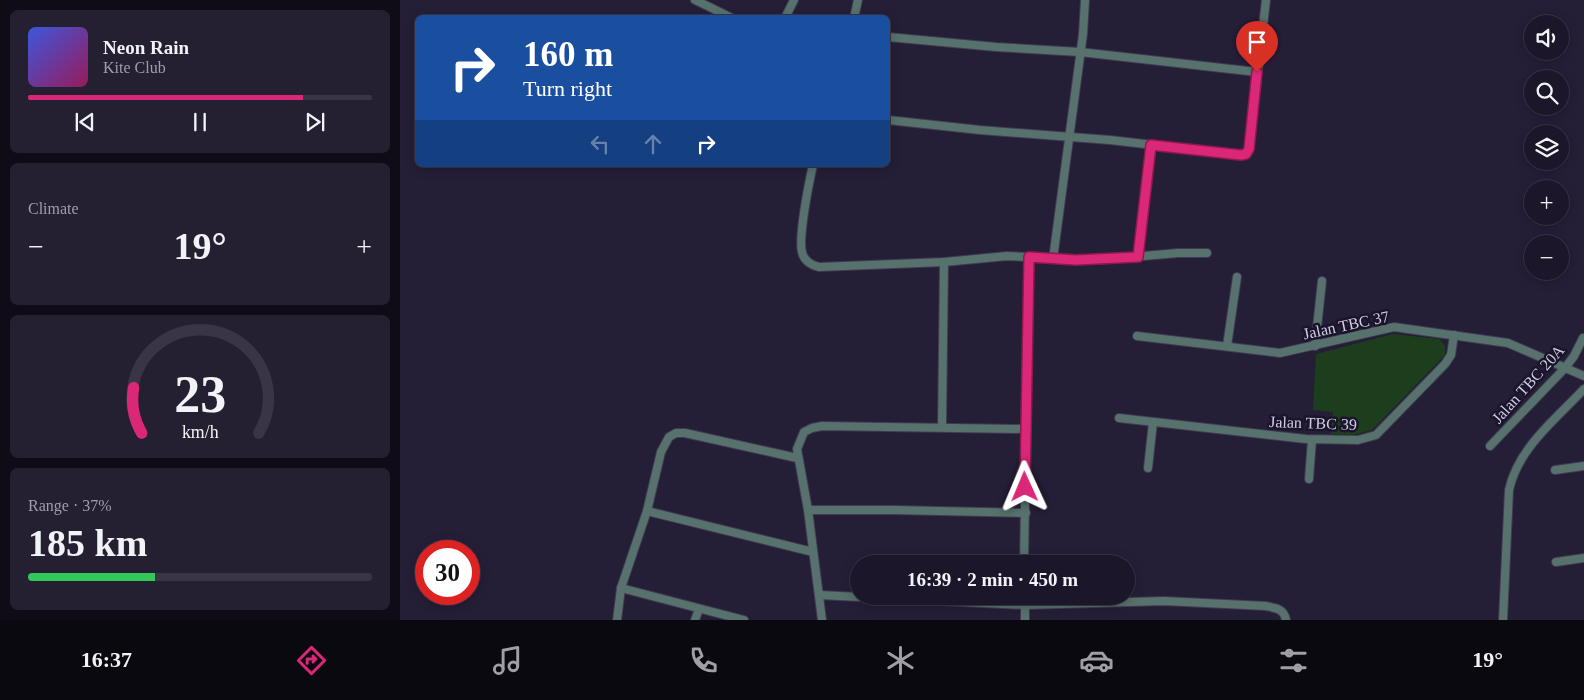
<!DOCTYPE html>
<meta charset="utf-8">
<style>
:root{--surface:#1b1629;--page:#241f31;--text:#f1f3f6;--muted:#a09fa8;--line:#393546;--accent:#db2777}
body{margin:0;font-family:Georgia,serif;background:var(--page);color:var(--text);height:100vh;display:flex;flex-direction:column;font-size:19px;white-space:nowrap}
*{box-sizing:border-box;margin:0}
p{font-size:16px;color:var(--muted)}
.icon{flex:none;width:28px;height:28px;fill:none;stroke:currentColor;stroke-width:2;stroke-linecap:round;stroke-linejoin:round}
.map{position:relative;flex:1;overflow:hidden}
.panel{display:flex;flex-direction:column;gap:10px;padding:10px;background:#0f0c17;width:400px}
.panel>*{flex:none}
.guide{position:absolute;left:15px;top:15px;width:475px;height:152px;border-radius:8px;box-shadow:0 2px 12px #0003,0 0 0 1px var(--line);background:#1a4fa0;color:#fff;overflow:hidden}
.fabs{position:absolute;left:1124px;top:15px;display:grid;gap:10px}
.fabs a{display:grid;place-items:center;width:45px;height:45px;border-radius:50%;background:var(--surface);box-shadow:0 2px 12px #0003,0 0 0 1px var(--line);font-size:25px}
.speed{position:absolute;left:15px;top:540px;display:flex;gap:10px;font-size:25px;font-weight:700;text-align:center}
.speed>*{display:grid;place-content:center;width:65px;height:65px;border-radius:50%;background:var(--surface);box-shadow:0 2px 12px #0003,0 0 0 1px var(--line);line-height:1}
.speed .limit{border:8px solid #d22;background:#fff;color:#111}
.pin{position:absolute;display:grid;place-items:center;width:42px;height:42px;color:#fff;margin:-51px -21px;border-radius:50% 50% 50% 0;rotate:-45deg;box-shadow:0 0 5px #0007}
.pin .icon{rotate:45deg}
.me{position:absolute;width:55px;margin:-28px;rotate:359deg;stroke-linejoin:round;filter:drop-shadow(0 0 4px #0008)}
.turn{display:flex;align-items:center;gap:18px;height:105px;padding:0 25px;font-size:22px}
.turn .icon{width:65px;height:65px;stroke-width:2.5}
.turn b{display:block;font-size:35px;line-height:42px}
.lanes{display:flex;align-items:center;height:48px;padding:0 25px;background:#0003;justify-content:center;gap:25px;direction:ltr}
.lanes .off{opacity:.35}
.big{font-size:38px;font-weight:700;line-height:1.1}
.panel .widget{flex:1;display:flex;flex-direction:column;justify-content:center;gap:8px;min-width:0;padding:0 18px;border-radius:8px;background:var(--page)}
.panel .dial{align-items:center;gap:0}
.dial svg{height:130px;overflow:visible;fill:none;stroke:var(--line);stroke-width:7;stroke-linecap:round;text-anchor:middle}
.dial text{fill:var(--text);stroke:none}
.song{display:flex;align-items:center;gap:15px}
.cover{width:60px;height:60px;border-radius:8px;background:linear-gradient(135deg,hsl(230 70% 55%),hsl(330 70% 35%))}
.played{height:5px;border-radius:2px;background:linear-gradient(90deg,var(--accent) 80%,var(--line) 80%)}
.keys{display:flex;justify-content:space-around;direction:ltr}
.heat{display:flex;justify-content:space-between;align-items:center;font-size:28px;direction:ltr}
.charge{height:8px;border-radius:4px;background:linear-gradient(90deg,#34c759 37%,var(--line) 0)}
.trip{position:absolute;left:450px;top:555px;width:285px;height:50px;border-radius:25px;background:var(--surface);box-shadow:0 2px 12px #0003,0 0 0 1px var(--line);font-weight:700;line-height:50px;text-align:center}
.dock{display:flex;height:80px;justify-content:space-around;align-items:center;background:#0b0910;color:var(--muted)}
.dock .icon{width:35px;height:35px}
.dock .active{color:var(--accent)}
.dock b{font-size:22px;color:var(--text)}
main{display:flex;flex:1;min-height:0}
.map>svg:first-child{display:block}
.green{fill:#1d3e1c}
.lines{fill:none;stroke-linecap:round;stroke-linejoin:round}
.minor-casing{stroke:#403a52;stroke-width:10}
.minor{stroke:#57716c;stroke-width:8}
.route-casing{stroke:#8e194d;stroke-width:12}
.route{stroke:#db2777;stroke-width:9}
.labels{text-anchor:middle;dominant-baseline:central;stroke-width:5;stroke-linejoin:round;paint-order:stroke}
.street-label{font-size:16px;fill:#d2cfe0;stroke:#1b142d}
</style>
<main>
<section class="panel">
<div class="widget">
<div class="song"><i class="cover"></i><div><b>Neon Rain</b><p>Kite Club</p></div></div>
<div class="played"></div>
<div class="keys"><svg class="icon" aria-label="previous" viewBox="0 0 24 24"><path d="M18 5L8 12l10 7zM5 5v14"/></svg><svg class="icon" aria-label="pause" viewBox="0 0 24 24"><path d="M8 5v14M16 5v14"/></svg><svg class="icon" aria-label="next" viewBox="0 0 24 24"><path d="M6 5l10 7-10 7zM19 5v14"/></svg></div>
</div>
<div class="widget"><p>Climate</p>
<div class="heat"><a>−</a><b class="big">19°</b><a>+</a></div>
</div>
<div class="widget dial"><svg viewBox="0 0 100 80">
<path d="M14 69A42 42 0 1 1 86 69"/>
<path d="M14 69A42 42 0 0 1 9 41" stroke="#db2777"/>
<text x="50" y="56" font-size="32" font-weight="700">23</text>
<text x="50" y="72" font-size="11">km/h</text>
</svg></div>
<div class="widget"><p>Range · 37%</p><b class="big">185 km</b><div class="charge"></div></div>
</section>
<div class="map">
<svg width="1184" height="620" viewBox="0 0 1184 620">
<rect width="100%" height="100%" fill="#241e37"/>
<polygon class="green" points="993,334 1039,339 1045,346 1045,355 972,430 953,435 931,434 933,412 913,410 916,354"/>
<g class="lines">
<g class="minor-casing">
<g id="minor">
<polyline points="295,0 332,18"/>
<polyline points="385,18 394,0"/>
<polyline points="454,18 458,0"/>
<polyline points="488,37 596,47 680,52 857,72"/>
<polyline points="488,120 580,130 710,140 841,155 847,154 849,149 866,0"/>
<path d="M 413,165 C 409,182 398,238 402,252 C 404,261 411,265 419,267 L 544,262 L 607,256 L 697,260 L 778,253 L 807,253"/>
<polyline points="738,257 751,145"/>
<polyline points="653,259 683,34 685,0"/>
<polyline points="737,336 880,353 994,327 1108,343 1184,376"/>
<polyline points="827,346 837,277"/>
<polyline points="915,346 922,281"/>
<polyline points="719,418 906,439 958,440 976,435 1045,364 1051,355 1054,335"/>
<polyline points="542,427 544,262"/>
<polyline points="1090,446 1165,368 1174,356 1183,338"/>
<polyline points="748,468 753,422"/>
<polyline points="1155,470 1184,466"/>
<polyline points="909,479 912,440"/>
<polyline points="408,510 494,510 626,513"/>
<polyline points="247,511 413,552"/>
<polyline points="1156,562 1184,558"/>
<polyline points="624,564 629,257"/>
<polyline points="221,588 344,620"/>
<path d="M 419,595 L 625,605 L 764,601 L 866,606 C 876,608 884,609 886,620"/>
<polyline points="625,596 625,620"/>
<polyline points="217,620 221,588 247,511 261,452 269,437 276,433 285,433 397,458"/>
<polyline points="295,620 299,609"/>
<polyline points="422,620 408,510 397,449 404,432 412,428 422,426 625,429"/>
<path d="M 1103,620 L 1109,490 C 1118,448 1156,419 1184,389"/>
</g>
</g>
<use href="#minor" class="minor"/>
</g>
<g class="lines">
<g class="route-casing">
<polyline id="route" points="625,487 629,257 676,260 738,257 751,145 841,155 846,154 849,149 857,72"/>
</g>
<use href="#route" class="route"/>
</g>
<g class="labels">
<g class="street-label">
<text transform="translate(946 325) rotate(-12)">Jalan TBC 37</text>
<text transform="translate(1128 384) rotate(-48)">Jalan TBC 20A</text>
<text transform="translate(913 423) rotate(2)">Jalan TBC 39</text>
</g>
</g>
</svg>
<div class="fabs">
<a><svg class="icon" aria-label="sound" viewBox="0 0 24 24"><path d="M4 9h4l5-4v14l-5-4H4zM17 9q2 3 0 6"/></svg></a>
<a><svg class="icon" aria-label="search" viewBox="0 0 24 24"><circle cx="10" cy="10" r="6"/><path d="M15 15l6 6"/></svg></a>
<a><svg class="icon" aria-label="layers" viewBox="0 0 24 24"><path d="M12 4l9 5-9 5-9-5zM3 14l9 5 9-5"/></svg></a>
<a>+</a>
<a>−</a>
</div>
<div class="speed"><div class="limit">30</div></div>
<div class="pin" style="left:857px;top:72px;background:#d93025"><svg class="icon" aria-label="arrive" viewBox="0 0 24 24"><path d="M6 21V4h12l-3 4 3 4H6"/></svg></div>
<svg class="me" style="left:625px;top:487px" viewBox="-20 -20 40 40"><path d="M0-17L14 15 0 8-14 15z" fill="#db2777" stroke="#fff" stroke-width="4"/></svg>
<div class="trip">16:39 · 2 min · 450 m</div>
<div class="guide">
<div class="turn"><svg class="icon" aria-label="right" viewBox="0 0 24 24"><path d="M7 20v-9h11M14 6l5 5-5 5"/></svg><div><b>160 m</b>Turn right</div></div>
<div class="lanes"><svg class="icon off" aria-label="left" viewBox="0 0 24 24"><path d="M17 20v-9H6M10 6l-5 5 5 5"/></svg><svg class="icon off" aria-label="ahead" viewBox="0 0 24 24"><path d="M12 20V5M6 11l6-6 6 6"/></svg><svg class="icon" aria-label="right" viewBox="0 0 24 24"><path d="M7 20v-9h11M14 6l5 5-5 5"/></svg></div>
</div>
</div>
</main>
<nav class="dock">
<b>16:37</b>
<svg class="icon active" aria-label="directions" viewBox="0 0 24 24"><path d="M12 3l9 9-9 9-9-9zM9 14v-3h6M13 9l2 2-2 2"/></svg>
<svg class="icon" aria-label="music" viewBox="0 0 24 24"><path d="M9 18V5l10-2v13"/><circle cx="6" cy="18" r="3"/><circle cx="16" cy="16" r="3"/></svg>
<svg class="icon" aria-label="phone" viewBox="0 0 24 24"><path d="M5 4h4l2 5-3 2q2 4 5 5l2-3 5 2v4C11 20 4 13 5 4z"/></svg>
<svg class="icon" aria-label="climate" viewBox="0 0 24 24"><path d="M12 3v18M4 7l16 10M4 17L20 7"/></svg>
<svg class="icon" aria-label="car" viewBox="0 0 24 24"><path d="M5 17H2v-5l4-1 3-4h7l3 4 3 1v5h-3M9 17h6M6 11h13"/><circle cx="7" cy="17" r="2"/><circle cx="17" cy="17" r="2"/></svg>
<svg class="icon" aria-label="filters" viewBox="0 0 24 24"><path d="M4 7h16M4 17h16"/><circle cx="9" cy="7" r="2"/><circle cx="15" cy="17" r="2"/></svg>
<b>19°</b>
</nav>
